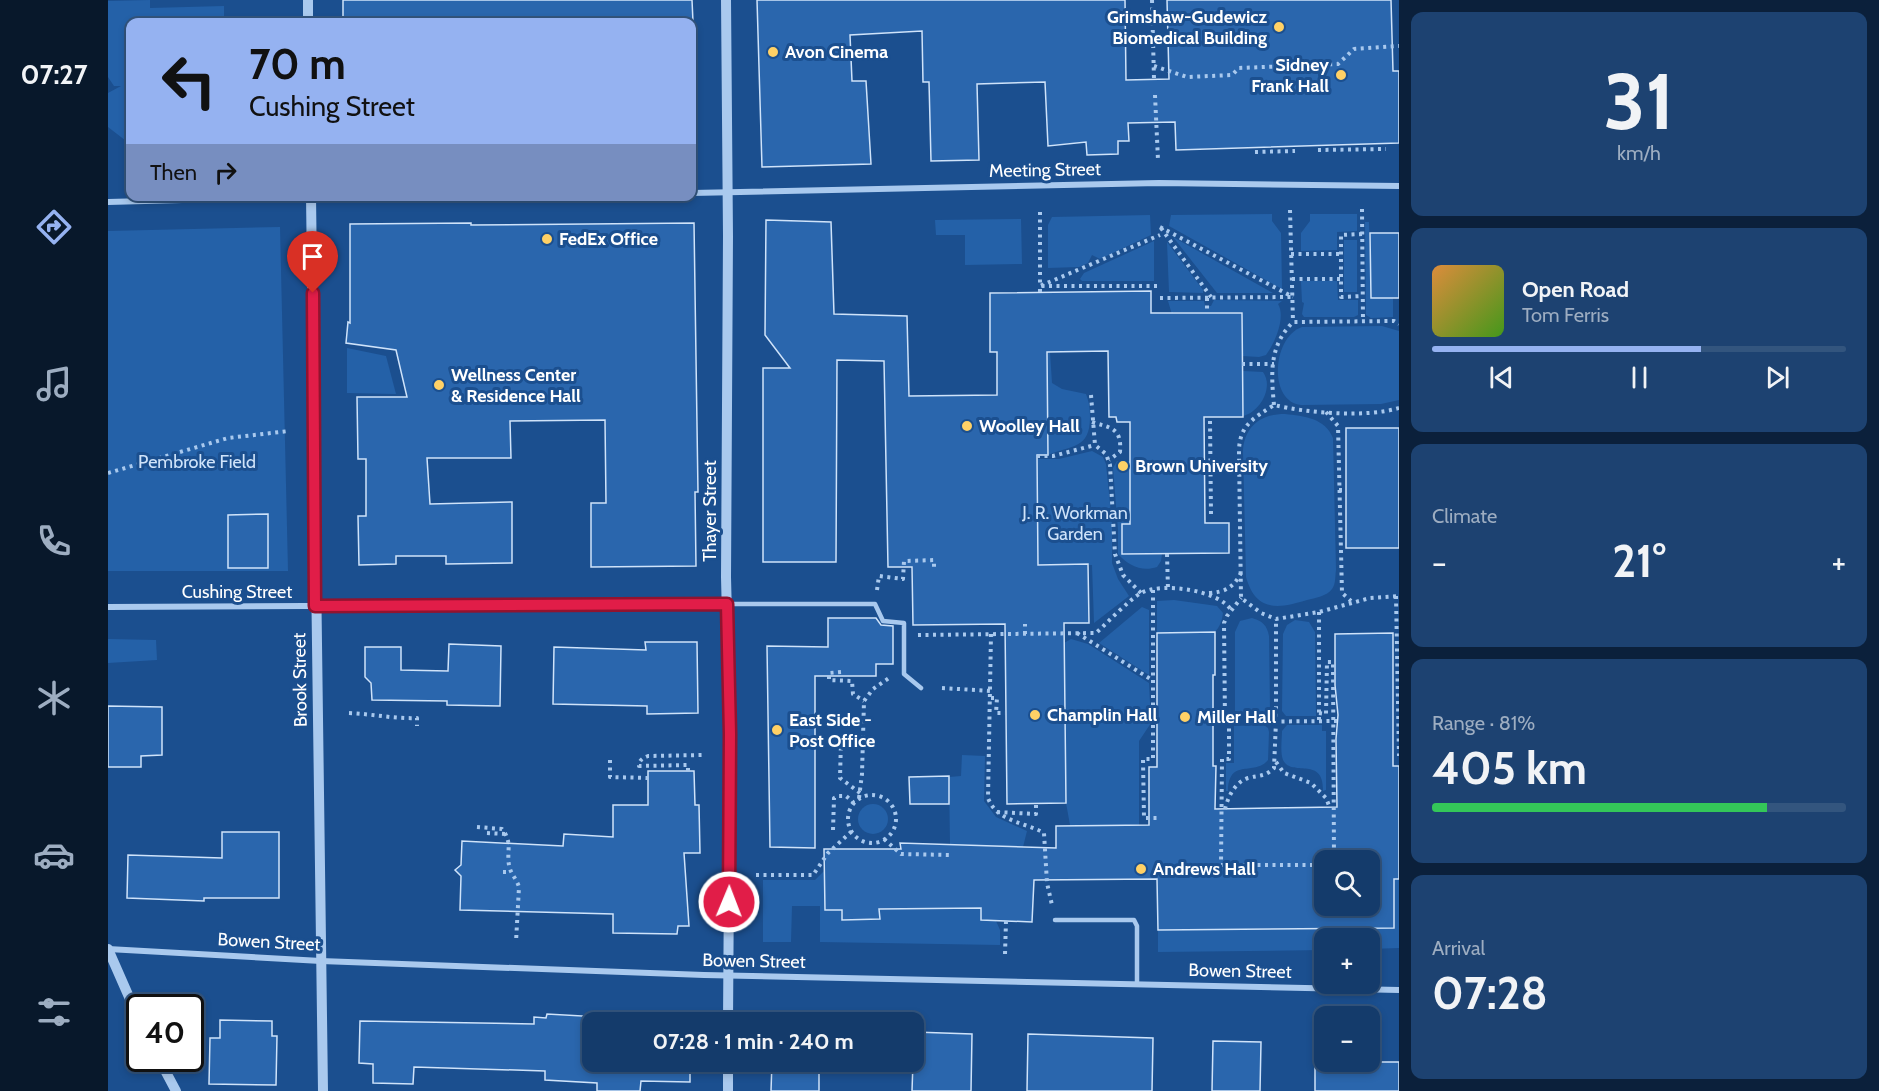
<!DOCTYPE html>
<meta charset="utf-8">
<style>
:root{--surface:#143b6b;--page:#1d4271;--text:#f1f3f6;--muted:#9dadc1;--line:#33557e;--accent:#95b2f1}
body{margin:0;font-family:Cabin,sans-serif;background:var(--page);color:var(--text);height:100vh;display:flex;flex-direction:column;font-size:22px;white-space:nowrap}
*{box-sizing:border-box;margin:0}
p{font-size:20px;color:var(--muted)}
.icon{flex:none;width:33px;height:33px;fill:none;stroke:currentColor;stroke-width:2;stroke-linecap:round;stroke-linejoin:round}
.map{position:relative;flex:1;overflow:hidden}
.side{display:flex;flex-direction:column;gap:12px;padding:12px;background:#0b203b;width:480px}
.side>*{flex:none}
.guide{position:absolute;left:18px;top:18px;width:570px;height:183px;border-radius:12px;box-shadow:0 3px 9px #0003,0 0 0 2px var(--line);background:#95b2f1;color:#111;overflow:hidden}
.buttons{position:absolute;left:1206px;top:850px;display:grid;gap:12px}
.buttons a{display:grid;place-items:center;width:66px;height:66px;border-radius:12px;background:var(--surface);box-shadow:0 3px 9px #0003,0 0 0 2px var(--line);font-size:30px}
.speed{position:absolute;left:18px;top:994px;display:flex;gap:12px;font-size:30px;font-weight:700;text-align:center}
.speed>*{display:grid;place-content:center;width:78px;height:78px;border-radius:50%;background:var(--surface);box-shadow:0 3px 9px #0003,0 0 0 2px var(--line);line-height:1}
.speed .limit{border:3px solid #111;border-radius:9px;background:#fff;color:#111}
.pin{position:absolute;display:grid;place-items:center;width:51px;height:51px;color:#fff;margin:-62px -26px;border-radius:50% 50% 50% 0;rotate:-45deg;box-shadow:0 0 6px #0007}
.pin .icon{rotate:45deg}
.me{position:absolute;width:66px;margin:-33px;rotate:1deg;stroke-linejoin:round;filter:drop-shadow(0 0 4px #0008)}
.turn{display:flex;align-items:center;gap:21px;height:126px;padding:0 24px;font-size:27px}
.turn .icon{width:78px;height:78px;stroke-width:2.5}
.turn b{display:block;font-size:42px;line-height:51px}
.then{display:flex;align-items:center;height:57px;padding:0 24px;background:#0003;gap:12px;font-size:22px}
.big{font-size:45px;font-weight:800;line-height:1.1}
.side .widget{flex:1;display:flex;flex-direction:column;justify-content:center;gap:9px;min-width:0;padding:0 21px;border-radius:12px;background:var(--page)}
.side .dial{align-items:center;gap:0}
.dial b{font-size:78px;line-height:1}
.song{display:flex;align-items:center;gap:18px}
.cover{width:72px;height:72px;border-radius:9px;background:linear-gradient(135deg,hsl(30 70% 55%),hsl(100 70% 35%))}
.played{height:6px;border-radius:3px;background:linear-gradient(90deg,var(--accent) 65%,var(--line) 65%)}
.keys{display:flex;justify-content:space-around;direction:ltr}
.heat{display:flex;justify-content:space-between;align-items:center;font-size:33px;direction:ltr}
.charge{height:9px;border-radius:4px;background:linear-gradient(90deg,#34c759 81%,var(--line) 0)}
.trip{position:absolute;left:474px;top:1012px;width:342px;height:60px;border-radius:12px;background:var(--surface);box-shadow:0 3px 9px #0003,0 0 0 2px var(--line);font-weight:800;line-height:60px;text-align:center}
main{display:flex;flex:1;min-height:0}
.dock{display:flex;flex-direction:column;width:108px;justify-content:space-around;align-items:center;background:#08182b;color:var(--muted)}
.dock .icon{width:42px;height:42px}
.dock .current{color:var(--accent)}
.dock b{font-size:27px;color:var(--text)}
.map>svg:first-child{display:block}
.green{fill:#2461a8}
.building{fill:#2a66ad;stroke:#cfe3fa;stroke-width:1.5;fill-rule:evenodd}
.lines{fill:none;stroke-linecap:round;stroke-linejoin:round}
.path{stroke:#a9c9ee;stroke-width:4;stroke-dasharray:3 4.5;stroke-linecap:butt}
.service{stroke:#a9c9ee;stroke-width:4.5}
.minor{stroke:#a9c9ee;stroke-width:6}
.tertiary{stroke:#a9c9ee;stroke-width:10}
.route-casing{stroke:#92132f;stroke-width:15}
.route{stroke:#e11d48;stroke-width:10}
.poi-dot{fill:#ffd166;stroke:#1b4f8f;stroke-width:2}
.labels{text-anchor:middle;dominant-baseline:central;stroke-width:6;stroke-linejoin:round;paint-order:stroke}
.poi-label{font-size:18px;font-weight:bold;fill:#fff;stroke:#1b4f8f;text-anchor:start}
.street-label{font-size:18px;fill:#fff;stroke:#1b4f8f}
.park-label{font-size:18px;fill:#cfe3fa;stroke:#1b4f8f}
</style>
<main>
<nav class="dock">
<b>07:27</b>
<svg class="icon current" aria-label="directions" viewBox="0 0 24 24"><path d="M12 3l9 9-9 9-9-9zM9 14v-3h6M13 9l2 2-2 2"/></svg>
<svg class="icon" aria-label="music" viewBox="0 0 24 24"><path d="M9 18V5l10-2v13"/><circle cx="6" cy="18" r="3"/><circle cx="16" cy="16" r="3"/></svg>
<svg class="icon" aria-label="phone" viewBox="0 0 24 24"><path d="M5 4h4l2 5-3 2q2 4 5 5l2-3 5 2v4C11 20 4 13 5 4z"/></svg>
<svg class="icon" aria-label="climate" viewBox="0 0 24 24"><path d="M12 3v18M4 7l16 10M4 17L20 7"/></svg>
<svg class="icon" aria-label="car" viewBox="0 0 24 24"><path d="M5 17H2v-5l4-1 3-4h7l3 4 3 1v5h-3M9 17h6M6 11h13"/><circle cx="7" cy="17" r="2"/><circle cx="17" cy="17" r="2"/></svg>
<svg class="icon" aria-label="filters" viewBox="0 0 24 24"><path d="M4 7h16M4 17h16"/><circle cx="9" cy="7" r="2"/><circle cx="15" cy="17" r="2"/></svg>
</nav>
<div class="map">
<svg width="1291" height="1091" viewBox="0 0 1291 1091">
<rect width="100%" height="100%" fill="#1b4f8f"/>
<g class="green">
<polygon points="42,0 42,8 116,6 116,22 22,22 22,144 0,127 0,93 13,86 6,86 0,77 0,1"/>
<polygon points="1164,214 1164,221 1173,233 1174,289 1061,226 1063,215"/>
<polygon points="1202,214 1249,214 1249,231 1229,232 1229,250 1193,251 1193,233 1202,221"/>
<polygon points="1042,215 1043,235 992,259 984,255 980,263 971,267 940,268 940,225 944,217"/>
<polygon points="913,219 914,264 857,265 857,235 828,235 827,220"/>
<polygon points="1257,222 1261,222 1263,298 1285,298 1285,317 1263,318 1258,315"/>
<polygon points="172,227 180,571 0,571 0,231"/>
<polygon points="1065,237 1165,293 1109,293"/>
<rect x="1236" y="240" width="13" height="52"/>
<polygon points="1046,241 1046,281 974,281 972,279 976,273"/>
<polygon points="1059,242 1095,290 1095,293 1061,292"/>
<polygon points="1193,281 1229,281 1230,300 1250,300 1250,315 1246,317 1196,317 1194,314 1196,303 1194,302"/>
<path d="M 1106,300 L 1174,301 L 1170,304 C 1178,317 1167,343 1158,355 L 1151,357 L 1134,356 L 1135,312 L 1065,312 L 1065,318 L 1060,301 L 1096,301 L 1097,306 L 1103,306 Z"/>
<path d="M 1274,326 L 1291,331 L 1291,400 L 1273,404 L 1193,405 C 1160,402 1164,337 1194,327 Z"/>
<polygon points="239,348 278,356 288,394 239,393"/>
<path d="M 939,352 L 942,352 L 944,383 L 954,389 L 978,394 C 981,402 982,408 982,417 C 982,449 964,445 940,455 Z"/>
<path d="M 1135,371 L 1155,372 C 1166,387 1152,412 1135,416 Z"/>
<path d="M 1177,414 C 1196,416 1217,418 1225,438 L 1228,570 C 1227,576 1228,584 1224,589 C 1219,596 1207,598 1199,600 C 1170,609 1148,612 1138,577 L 1135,450 C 1137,426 1153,414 1177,414 Z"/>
<polygon points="984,451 995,457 998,464 1004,523 1004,563 1010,579 1021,596 986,623 984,565 930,565 929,459 951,459"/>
<path d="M 1009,461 L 1022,461 L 1022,524 L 1014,525 L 1014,554 L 1054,554 L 1053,561 L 1049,567 C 1034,572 1021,566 1010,554 L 1010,530 L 1005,468 Z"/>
<path d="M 1066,600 L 1109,606 L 1115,613 C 1114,621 1112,626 1107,632 L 1049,633 L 1049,601 Z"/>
<polygon points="1034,607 1041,610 1041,675 991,643"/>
<path d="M 1144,618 C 1154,621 1159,625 1161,636 L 1162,710 L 1159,715 L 1155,716 L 1129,716 L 1127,713 L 1127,632 L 1132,621 Z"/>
<polygon points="1187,620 1201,622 1207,632 1208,716 1178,716 1174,711 1175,634 1179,625"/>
<polygon points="0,639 48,640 49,660 0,663"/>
<polygon points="963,639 980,644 1041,683 1043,723 1031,741 1031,825 962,825 958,803 956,643"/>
<path d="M 1156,725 L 1160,728 L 1161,732 L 1160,760 C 1146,777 1121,757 1120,791 L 1118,791 L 1118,763 L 1126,763 L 1126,726 Z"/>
<path d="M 1179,725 L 1214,725 L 1214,731 L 1218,731 L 1218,790 L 1215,791 C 1216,755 1184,778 1175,760 C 1172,752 1174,739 1174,731 Z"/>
<polygon points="854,755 877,756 876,801 888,817 919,831 915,847 875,846 873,920 888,921 892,930 892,945 712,942 712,906 684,906 683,942 655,942 655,880 707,880 717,870 717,910 733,910 734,920 771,919 771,909 856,908 855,864 842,844 841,777 853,776"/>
<circle cx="765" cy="819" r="15"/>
<polygon points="1286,879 1291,879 1291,948 1262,949 1262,939 1216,939 1216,950 1050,952 1050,930 1286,928"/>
</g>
<g class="building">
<polygon points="235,0 584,0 585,22 235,22"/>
<polygon points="649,0 1017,0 1018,80 1061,79 1059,0 1283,0 1285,71 1291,71 1291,143 1068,150 1067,122 1020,123 1021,141 1010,141 1010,154 979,155 978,142 940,146 937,82 869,84 871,160 823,161 821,82 815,82 814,31 742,35 744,81 758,81 763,164 654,167"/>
<polygon points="658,220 723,222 726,314 799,316 801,396 889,395 889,352 882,352 882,293 1043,291 1043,313 1134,313 1135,417 1096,417 1097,523 1121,523 1121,553 1014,554 1014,524 1022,524 1022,422 1009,422 1008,417 1001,417 1000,351 939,352 940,455 929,455 930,565 980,564 981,623 956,623 958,803 899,804 897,624 805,625 804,567 780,567 776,361 729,360 728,562 655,562 655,368 682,368 657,335"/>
<polygon points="363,223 363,225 586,223 590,492 587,492 588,566 483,567 483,503 498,503 497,420 402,421 403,458 319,458 322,504 404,502 404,563 338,564 338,556 288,556 288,564 251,565 250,516 258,516 258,459 250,459 249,397 299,397 288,350 238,343 240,322 242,323 242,224"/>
<polygon points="1262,233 1291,233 1291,298 1263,298"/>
<rect x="1238" y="428" width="53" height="120"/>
<polygon points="160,514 160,568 120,568 120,515"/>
<polygon points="720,618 768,618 773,625 785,626 785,664 768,664 768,676 707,676 707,848 662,847 659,646 720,647"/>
<path d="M 1107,632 L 1107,675 L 1105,675 L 1105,766 L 1108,766 L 1107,809 L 1229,807 L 1228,739 L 1230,715 L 1227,685 L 1227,634 L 1285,633 L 1285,766 L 1291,766 L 1291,879 L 1286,879 L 1286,928 L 1050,930 L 1049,879 L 926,880 L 924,922 L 873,920 L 873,908 L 771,909 L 772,919 L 734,920 L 734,910 L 717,910 L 716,849 L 793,849 L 792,843 L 948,848 L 948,826 L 1041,825 L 1041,767 L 1049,767 L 1049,633 ZM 1216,861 L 1262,861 L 1262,906 L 1216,906 Z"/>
<polygon points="537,642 589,642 590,713 539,714 539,706 445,704 446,647 538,650"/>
<polygon points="341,644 393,646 392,706 339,705 339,701 264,700 263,683 257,677 257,647 293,647 293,670 340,671"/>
<polygon points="0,706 54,707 54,755 33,756 33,767 0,767"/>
<polygon points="540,771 586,771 587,805 591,805 592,853 576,853 581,926 570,926 569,934 505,933 505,914 352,910 353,876 347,870 353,865 354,841 455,846 456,834 505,837 505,805 540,805"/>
<polygon points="841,776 841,804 802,804 801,777"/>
<polygon points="114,832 171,832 171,898 96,898 96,901 19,898 20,855 114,858"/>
<polygon points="492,1013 583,1018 583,1023 484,1023 484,1062 582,1062 582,1082 533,1081 532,1091 489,1091 489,1083 437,1080 437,1071 306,1067 305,1084 265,1083 265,1064 251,1063 252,1021 426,1024 426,1017 438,1018 439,1014 492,1017"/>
<polygon points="112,1020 164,1021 164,1036 169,1036 168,1085 101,1084 102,1038 112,1038"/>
<polygon points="806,1032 864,1034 863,1091 804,1091"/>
<polygon points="920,1034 1045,1038 1044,1091 919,1091"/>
<polygon points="1105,1041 1153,1042 1152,1091 1104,1091"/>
<polygon points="664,1062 711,1062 711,1091 663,1091"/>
<rect x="1207" y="1062" width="84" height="29"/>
</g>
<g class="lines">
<g class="path">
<polyline points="1044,0 1046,79"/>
<polyline points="1046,66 1079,77 1124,75 1131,68 1230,64 1246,49 1291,46"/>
<polyline points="1047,95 1050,160"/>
<polyline points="1210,150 1278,149"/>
<polyline points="1147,152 1187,151"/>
<polyline points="1254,209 1255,321"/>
<polyline points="1182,210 1185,322"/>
<polyline points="932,212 932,286 1052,235"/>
<polyline points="1052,227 1185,297"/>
<polyline points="1053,228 1103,297"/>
<polyline points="1254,234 1233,235 1233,297 1254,296"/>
<polyline points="1183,254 1233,254"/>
<polyline points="1184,279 1233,279"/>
<polyline points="932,292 932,286 1052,286"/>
<polyline points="1052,298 1183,297"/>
<polyline points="1099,298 1099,313"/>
<polyline points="1134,364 1166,364"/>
<polyline points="983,395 987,445 998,454 1002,465 1007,554 1015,575 1033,593"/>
<path d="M 1166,405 C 1163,373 1161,346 1185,322 L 1286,321 L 1291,324"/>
<path d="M 1291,408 C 1257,418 1200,413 1166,405 C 1146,418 1131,425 1131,452 L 1133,598 L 1153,613 L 1168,619 L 1211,612 L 1262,598 L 1291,596"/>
<polyline points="1218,412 1230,426 1234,593 1243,601"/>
<polyline points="1102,421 1103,515"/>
<path d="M 984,422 C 1002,428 1014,427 1012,452 L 1001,460"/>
<polyline points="929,456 945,456 987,445"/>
<polyline points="1103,471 1131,471"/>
<polyline points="0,473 120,438 181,431"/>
<polyline points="1231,490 1238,490"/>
<polyline points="1059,554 1060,589"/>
<polyline points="769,590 771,576 795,579 796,561 826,560 826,567"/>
<polyline points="1045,590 1045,759 1035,759 1036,818 1050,818"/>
<path d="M 1101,593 C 1117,592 1125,588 1133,573"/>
<polyline points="1288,596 1291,756"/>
<polyline points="969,633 1044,680"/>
<path d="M 883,634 L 880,798 C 889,822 917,822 936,833 L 939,883 L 944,905"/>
<polyline points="917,634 917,624"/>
<path d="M 810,635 L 988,633 C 999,623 1022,599 1033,593 C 1053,582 1111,590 1123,610"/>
<polyline points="733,672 721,673 721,680 744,681 745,694 756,701"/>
<polyline points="834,688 883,691"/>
<polyline points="883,698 889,698 888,713 897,713"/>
<path d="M 241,713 C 265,714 286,719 309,718 L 309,726"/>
<polyline points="1211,713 1218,714 1219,662 1225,662 1226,861"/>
<polyline points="1211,720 1211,612"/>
<polyline points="1117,721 1116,623 1119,616 1133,598"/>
<polyline points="1121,721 1121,759 1114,759 1113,865 1216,865"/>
<polyline points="1106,722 1230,721"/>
<polyline points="733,740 732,778 752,793"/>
<polyline points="502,760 502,777 540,778"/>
<polyline points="1168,762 1176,773 1203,783 1218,798 1222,808"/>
<path d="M 580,771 L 580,765 L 531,766 C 531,760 535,758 540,756 L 596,755"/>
<circle cx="764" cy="819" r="24"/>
<polyline points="751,798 754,774 756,701 765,689 781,678"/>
<path d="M 1117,809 C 1120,797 1127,782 1140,778 C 1151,775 1157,777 1166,768 L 1168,721 L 1168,619"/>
<polyline points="889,812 928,814 928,803"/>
<path d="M 369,827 L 394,829 C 406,844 397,853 402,869 C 404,875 409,880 411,887 L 408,942"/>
<polyline points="725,830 726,798 731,796 738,796 745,802 744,805"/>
<polyline points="379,833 398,834"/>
<polyline points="776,839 793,854 844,855"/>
<polyline points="395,872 402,872"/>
<polyline points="648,875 705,875 720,853 744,831"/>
<polyline points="897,954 898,921"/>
</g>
<g class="service">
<polyline points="619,604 767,604 775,621 796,623 796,674 813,688"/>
<polyline points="947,920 1026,920 1029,926 1029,984"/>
</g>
<g class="minor">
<polyline points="584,193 1051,183 1291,186"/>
<polyline points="0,202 220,196"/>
<polyline points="0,607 619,604"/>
<polyline points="0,949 213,961 596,975 1291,990"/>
</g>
<g class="tertiary">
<polyline points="200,0 200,22"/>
<polyline points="618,0 620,236 618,577 622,734 620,1023"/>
<polyline points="203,196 215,1091"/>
<polyline points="0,949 32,1022"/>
<polyline points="51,1059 68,1091"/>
<polyline points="620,1062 620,1091"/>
</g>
</g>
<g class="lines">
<g class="route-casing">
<polyline id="route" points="205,293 207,606 619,604 622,734 621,902"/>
</g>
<use href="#route" class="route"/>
</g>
<g class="poi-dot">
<circle cx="1171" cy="27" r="6"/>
<circle cx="665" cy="52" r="6"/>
<circle cx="1233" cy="75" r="6"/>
<circle cx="439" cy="239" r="6"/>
<circle cx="331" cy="385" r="6"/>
<circle cx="859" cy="426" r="6"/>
<circle cx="1015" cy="466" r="6"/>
<circle cx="927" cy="715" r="6"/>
<circle cx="1077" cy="717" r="6"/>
<circle cx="669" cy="730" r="6"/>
<circle cx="1033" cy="869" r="6"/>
</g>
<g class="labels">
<g class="poi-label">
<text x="1159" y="17" text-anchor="end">Grimshaw-Gudewicz<tspan x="1159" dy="21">Biomedical Building</tspan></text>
<text x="677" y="52">Avon Cinema</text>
<text x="1221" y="65" text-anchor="end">Sidney<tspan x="1221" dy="21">Frank Hall</tspan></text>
<text x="451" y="239">FedEx Office</text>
<text x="343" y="375">Wellness Center<tspan x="343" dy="21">&amp; Residence Hall</tspan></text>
<text x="871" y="426">Woolley Hall</text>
<text x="1027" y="466">Brown University</text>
<text x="939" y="715">Champlin Hall</text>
<text x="1089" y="717">Miller Hall</text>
<text x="681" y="720">East Side -<tspan x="681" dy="21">Post Office</tspan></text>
<text x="1045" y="869">Andrews Hall</text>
</g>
<g class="street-label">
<text transform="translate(937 170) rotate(-1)">Meeting Street</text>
<text transform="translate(602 511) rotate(-90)">Thayer Street</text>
<text x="129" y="592">Cushing Street</text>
<text transform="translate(192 680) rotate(-91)">Brook Street</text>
<text transform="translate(161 942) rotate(3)">Bowen Street</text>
<text transform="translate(646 961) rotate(1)">Bowen Street</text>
<text transform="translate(1132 971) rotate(1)">Bowen Street</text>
</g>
<g class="park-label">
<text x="89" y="462">Pembroke Field</text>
<text x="967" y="513">J. R. Workman<tspan x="967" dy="21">Garden</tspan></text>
</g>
</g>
</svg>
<div class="buttons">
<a><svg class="icon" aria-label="search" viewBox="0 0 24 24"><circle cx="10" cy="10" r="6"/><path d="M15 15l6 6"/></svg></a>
<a>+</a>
<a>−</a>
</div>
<div class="speed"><div class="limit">40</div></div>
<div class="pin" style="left:205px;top:293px;background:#d93025"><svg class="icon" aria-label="arrive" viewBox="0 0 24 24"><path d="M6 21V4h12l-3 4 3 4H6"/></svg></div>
<svg class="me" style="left:621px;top:902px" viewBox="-20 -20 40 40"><circle r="17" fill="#e11d48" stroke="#fff" stroke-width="3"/><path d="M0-11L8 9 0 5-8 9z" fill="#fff"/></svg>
<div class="trip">07:28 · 1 min · 240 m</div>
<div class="guide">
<div class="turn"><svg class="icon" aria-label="left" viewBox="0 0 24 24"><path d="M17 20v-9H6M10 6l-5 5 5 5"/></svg><div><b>70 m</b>Cushing Street</div></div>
<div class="then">Then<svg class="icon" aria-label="right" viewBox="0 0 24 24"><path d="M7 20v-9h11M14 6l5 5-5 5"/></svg></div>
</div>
</div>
<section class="side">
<div class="widget dial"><b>31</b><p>km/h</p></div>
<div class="widget">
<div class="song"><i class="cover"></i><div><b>Open Road</b><p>Tom Ferris</p></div></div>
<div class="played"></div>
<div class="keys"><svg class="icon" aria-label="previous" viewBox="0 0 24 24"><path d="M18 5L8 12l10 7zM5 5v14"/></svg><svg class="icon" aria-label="pause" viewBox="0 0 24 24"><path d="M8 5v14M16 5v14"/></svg><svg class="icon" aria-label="next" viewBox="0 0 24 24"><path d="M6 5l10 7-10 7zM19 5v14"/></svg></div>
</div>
<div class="widget"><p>Climate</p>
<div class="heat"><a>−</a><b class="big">21°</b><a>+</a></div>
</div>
<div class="widget"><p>Range · 81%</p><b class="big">405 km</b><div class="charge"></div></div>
<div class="widget"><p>Arrival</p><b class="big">07:28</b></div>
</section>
</main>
